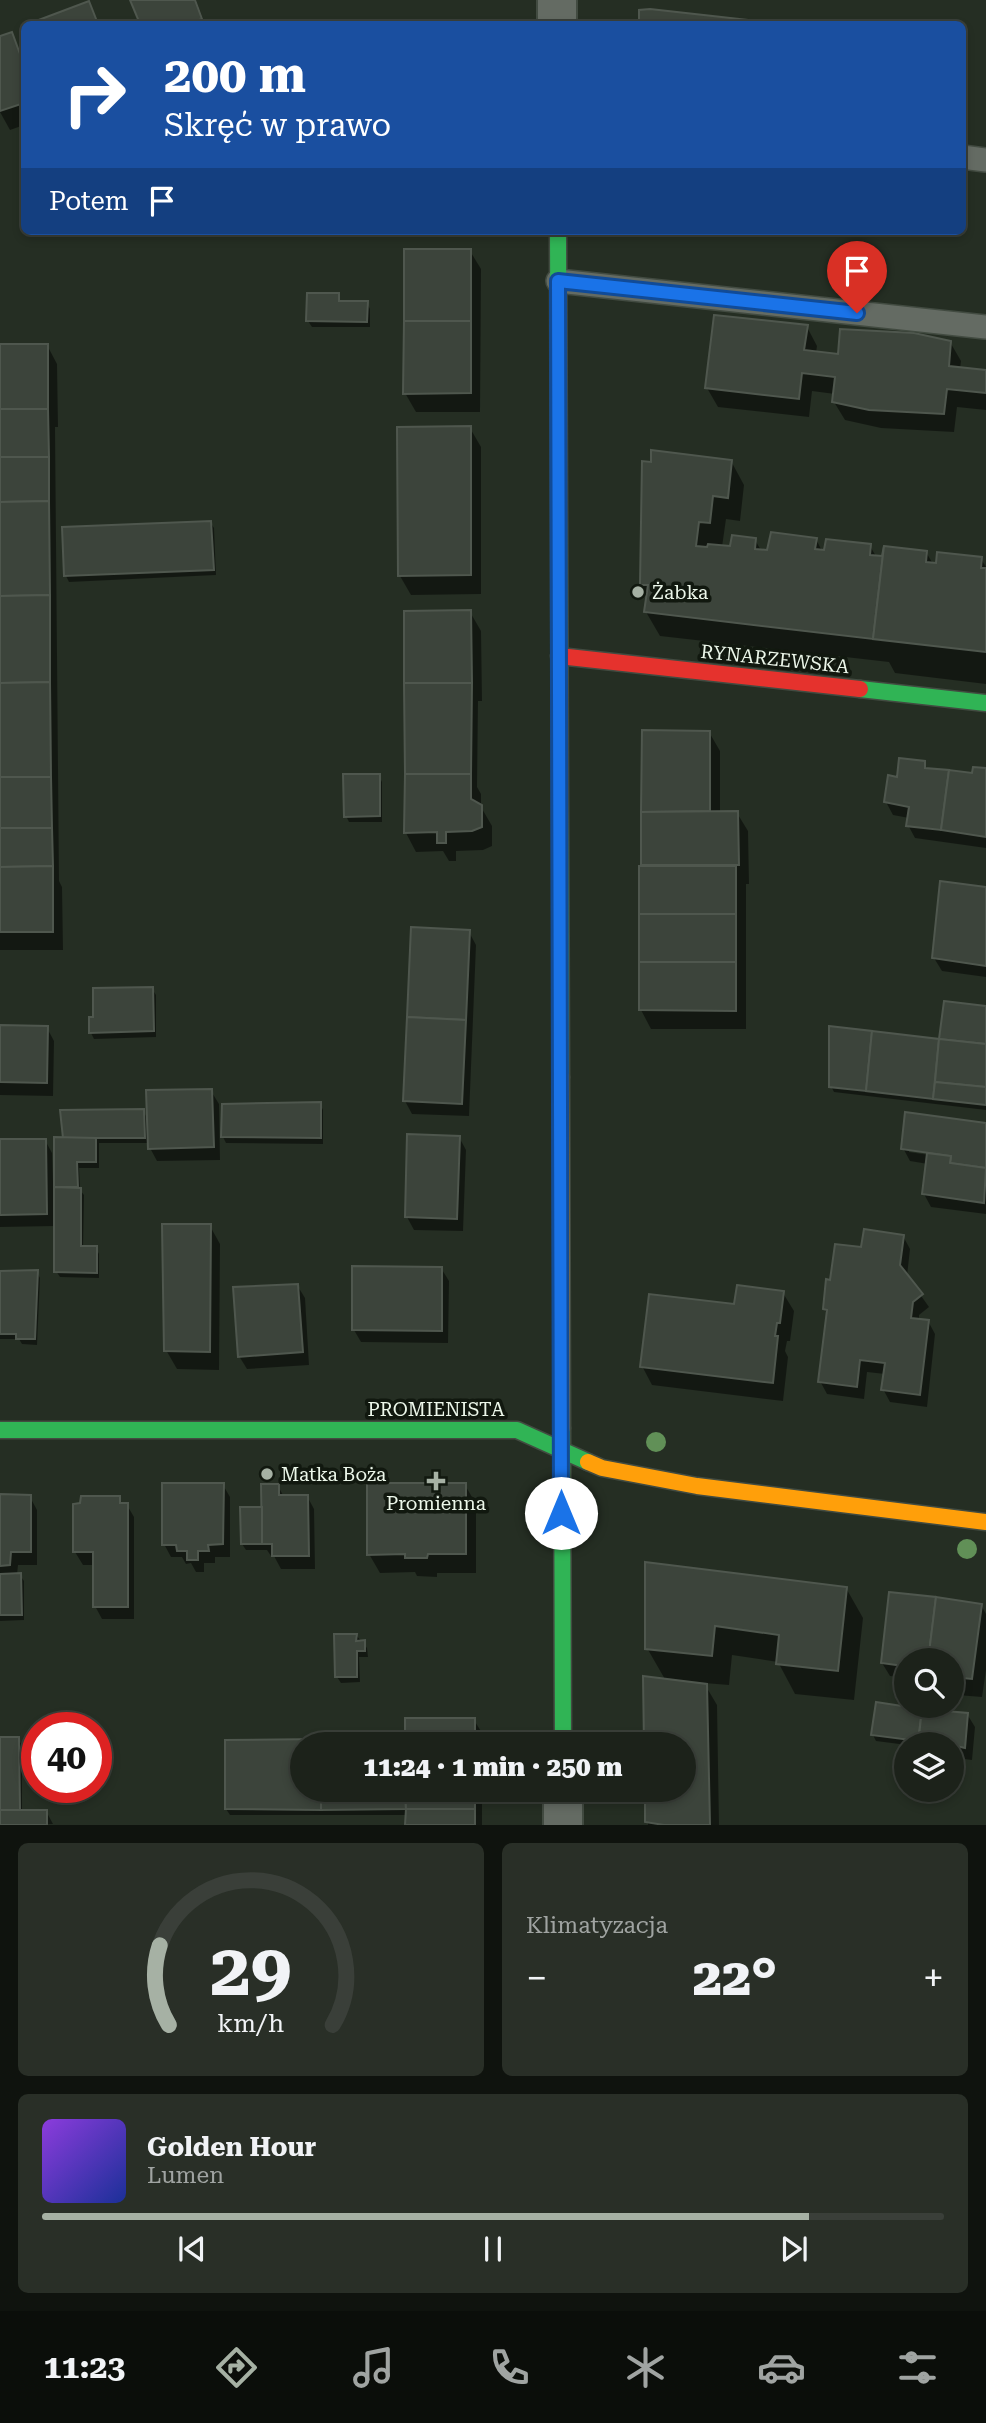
<!DOCTYPE html>
<html lang="pl">
<meta charset="utf-8">
<style>
:root{--surface:#1c221a;--page:#292f27;--text:#f1f3f6;--muted:#a0a4a2;--line:#3a3f39;--accent:#a6b1a4}
body{margin:0;font-family:"Roboto Serif",serif;background:var(--page);color:var(--text);height:100vh;display:flex;flex-direction:column;font-size:26px;white-space:nowrap}
*{box-sizing:border-box;margin:0}
p{font-size:23px;color:var(--muted)}
.icon{flex:none;width:38px;height:38px;fill:none;stroke:currentColor;stroke-width:2;stroke-linecap:round;stroke-linejoin:round}
.map{position:relative;height:1825px;overflow:hidden}
.sheet{display:flex;flex-direction:column;gap:18px;padding:18px;background:#0f130e;flex:1}
.sheet>*{flex:none}
.top-card{position:absolute;left:21px;top:21px;width:945px;height:214px;border-radius:10px;box-shadow:0 4px 10px #0003,0 0 0 2px var(--line);background:#1a4fa0;color:#fff;overflow:hidden}
.fabs{position:absolute;left:894px;top:1648px;display:grid;gap:14px}
.fabs a{display:grid;place-items:center;width:70px;height:70px;border-radius:50%;background:var(--surface);box-shadow:0 4px 10px #0003,0 0 0 2px var(--line);font-size:35px}
.speed{position:absolute;left:21px;top:1712px;display:flex;gap:14px;font-size:35px;font-weight:700;text-align:center}
.speed>*{display:grid;place-content:center;width:91px;height:91px;border-radius:50%;background:var(--surface);box-shadow:0 4px 10px #0003,0 0 0 2px var(--line);line-height:1}
.speed .limit{border:10px solid #d22;background:#fff;color:#111}
.pin{position:absolute;display:grid;place-items:center;width:60px;height:60px;color:#fff;margin:-72px -30px;border-radius:50% 50% 50% 0;rotate:-45deg;box-shadow:0 0 7px #0007}
.pin .icon{rotate:45deg}
.me{position:absolute;width:77px;margin:-38px;rotate:0deg;stroke-linejoin:round;filter:drop-shadow(0 0 5px #0008)}
.turn{display:flex;align-items:center;gap:24px;height:147px;padding:0 28px;font-size:32px}
.turn .icon{width:91px;height:91px;stroke-width:2.5}
.turn b{display:block;font-size:49px;line-height:60px}
.then{display:flex;align-items:center;height:66px;padding:0 28px;background:#0003;gap:14px;font-size:26px}
.big{font-size:52px;font-weight:800;line-height:1.1}
.sheet .card{flex:1;display:flex;flex-direction:column;justify-content:center;gap:10px;min-width:0;padding:0 24px;border-radius:10px;background:var(--page)}
.sheet .dial{align-items:center;gap:0}
.dial svg{height:182px;overflow:visible;fill:none;stroke:var(--line);stroke-width:7;stroke-linecap:round;text-anchor:middle}
.dial text{fill:var(--text);stroke:none}
.song{display:flex;align-items:center;gap:21px}
.cover{width:84px;height:84px;border-radius:10px;background:linear-gradient(135deg,hsl(270 70% 55%),hsl(230 70% 35%))}
.played{height:7px;border-radius:4px;background:linear-gradient(90deg,var(--accent) 85%,var(--line) 85%)}
.keys{display:flex;justify-content:space-around;direction:ltr}
.heat{display:flex;justify-content:space-between;align-items:center;font-size:38px;direction:ltr}
.sheet .tiles{flex:1;display:grid;gap:18px;grid-template-columns:1fr 1fr}
.card:last-child{grid-column:span 2}
.trip{position:absolute;left:290px;top:1732px;width:406px;height:70px;border-radius:35px;background:var(--surface);box-shadow:0 4px 10px #0003,0 0 0 2px var(--line);font-weight:800;line-height:70px;text-align:center}
.tabs{display:flex;height:112px;justify-content:space-around;align-items:center;background:#0b0e0a;color:var(--muted)}
.tabs .icon{width:49px;height:49px}
.tabs .active{color:var(--accent)}
.tabs b{font-size:32px;color:var(--text)}
.map>svg:first-child{display:block}
.shadow{fill:#0007;fill-rule:evenodd}
.building{fill:#3c443b;stroke:#4f574e;stroke-width:2}
.lines{fill:none;stroke-linecap:round;stroke-linejoin:round}
.lane-casing{stroke:#424b41;stroke-width:26}
.street-casing{stroke:#424b41;stroke-width:42}
.fast-casing{stroke:#424b41;stroke-width:19}
.slow-casing{stroke:#424b41;stroke-width:19}
.jam-casing{stroke:#424b41;stroke-width:19}
.lane{stroke:#646b63;stroke-width:23}
.street{stroke:#646b63;stroke-width:38}
.fast{stroke:#30b455;stroke-width:16}
.slow{stroke:#ff9f0a;stroke-width:16}
.jam{stroke:#e5322d;stroke-width:16}
.tree{fill:#619057}
.route-casing{stroke:#114b97;stroke-width:18}
.route{stroke:#1a73e8;stroke-width:12}
.poi-dot{fill:#a6b1a4;stroke:#11180f;stroke-width:2.5}
.labels{text-anchor:middle;dominant-baseline:central;stroke-width:7;stroke-linejoin:round;paint-order:stroke}
.poi-label{font-size:19px;fill:#ecf7ea;stroke:#11180f;text-anchor:start}
.street-label{font-size:19px;fill:#ecf7ea;stroke:#11180f}
</style>
<div class="map">
<svg width="986" height="1825" viewBox="0 0 986 1825">
<rect width="100%" height="100%" fill="#252e23"/>
<g class="shadow">
<polygon points="132,0 196,0 205,24 141,24"/>
<polygon points="88,3 99,24 33,24"/>
<polygon points="641,12 766,23 766,24 640,24"/>
<polygon points="470,23 470,24 405,24"/>
<polygon points="11,34 24,59 24,125 10,130 0,112 0,38"/>
<polygon points="470,251 481,269 480,412 416,412 405,393"/>
<polygon points="338,295 341,303 367,303 370,309 370,327 312,327 308,321"/>
<polygon points="807,327 817,346 816,353 839,356 950,342 961,361 960,369 986,372 986,410 957,407 954,432 881,428 845,420 834,402 835,394 812,391 809,417 718,407 707,388"/>
<polygon points="47,345 57,364 58,427 55,427 59,881 62,887 63,950 0,950 0,346"/>
<polygon points="470,428 481,447 481,594 411,595 400,576 399,429"/>
<polygon points="731,461 744,485 740,521 726,519 722,547 732,548 755,540 762,552 816,539 822,551 870,546 877,558 926,552 933,564 981,559 986,567 986,684 895,673 889,662 660,636 646,612 648,596 641,584"/>
<polygon points="210,522 214,528 216,575 69,582 66,576"/>
<polygon points="470,612 481,631 482,701 478,701 477,787 481,794 481,807 492,826 492,846 483,850 456,851 456,861 449,861 443,851 416,852 406,833"/>
<polygon points="644,732 709,732 720,751 720,813 737,813 748,831 749,884 746,884 746,1029 651,1029 641,1010"/>
<polygon points="924,763 928,770 974,775 986,770 986,848 915,838 908,825 909,818 893,815 886,802"/>
<polygon points="379,776 382,782 382,822 349,822 346,816"/>
<polygon points="986,889 986,977 942,971 934,958"/>
<polygon points="469,932 476,945 469,1116 412,1114 405,1101"/>
<polygon points="152,989 156,995 156,1037 94,1039 91,1033 90,1019"/>
<polygon points="986,1008 986,1110 834,1092 831,1086 938,1041 941,1045"/>
<polygon points="0,1026 47,1028 54,1041 53,1096 0,1095"/>
<polygon points="211,1091 219,1104 220,1160 157,1161 150,1148 150,1143 99,1143 99,1168 79,1168 80,1190 84,1195 83,1248 96,1248 99,1254 99,1278 60,1277 56,1271 56,1226 0,1227 0,1141 45,1140 52,1153 53,1182 56,1181 65,1139 143,1111 149,1121"/>
<polygon points="320,1104 323,1110 323,1144 226,1143 223,1137"/>
<path d="M 986,1125 L 986,1214 L 931,1207 L 924,1194 L 928,1164 L 910,1161 L 903,1148 ZM 909,1148 L 936,1152 L 936,1156 L 909,1152 Z"/>
<polygon points="459,1137 466,1150 463,1231 414,1230 407,1217"/>
<polygon points="210,1226 220,1244 219,1370 177,1369 166,1350"/>
<polygon points="903,1236 910,1249 907,1276 929,1307 919,1315 919,1320 928,1321 935,1334 927,1407 890,1402 883,1389 885,1374 867,1372 864,1399 827,1394 820,1381 828,1315 824,1309 832,1282 863,1249"/>
<polygon points="441,1268 449,1281 448,1343 361,1342 354,1330"/>
<polygon points="0,1272 37,1272 40,1278 37,1345 22,1344 19,1339 0,1339"/>
<polygon points="297,1285 305,1298 309,1365 247,1369 239,1356"/>
<polygon points="783,1293 794,1311 790,1341 787,1341 785,1351 788,1357 783,1401 652,1385 642,1366 736,1306"/>
<polygon points="223,1485 230,1497 230,1557 215,1557 215,1563 204,1563 204,1572 196,1572 191,1563 186,1564 182,1557 171,1557 164,1544"/>
<polygon points="465,1485 476,1504 476,1573 437,1573 437,1577 417,1576 415,1572 380,1573 369,1554"/>
<polygon points="278,1486 284,1497 307,1496 314,1509 315,1569 281,1569 274,1556 271,1556 267,1550 246,1550 242,1544 242,1509 263,1509"/>
<polygon points="0,1497 30,1497 37,1510 37,1565 18,1565 17,1575 20,1575 24,1581 24,1620 0,1621"/>
<polygon points="119,1498 123,1505 127,1505 134,1517 134,1619 102,1619 95,1606 95,1565 83,1565 75,1552"/>
<polygon points="647,1564 846,1588 863,1618 854,1700 795,1694 778,1662 732,1655 729,1685 704,1683 717,1705 719,1825 648,1825 647,1799 643,1799 638,1790 684,1790 684,1745 666,1681 647,1648"/>
<polygon points="981,1605 986,1614 986,1670 982,1697 957,1695 952,1685 952,1661 906,1661 906,1678 890,1676 882,1663"/>
<polygon points="356,1635 367,1648 368,1657 359,1657 360,1682 341,1683 337,1677"/>
<polygon points="877,1704 967,1714 975,1727 972,1760 956,1758 955,1767 952,1767 952,1745 907,1745 876,1741 873,1735"/>
<polygon points="474,1720 482,1733 482,1745 407,1745"/>
<polygon points="0,1739 18,1739 22,1745 22,1812 46,1811 53,1824 0,1825"/>
<polygon points="321,1740 323,1745 303,1745 303,1790 482,1790 482,1825 407,1825 407,1815 230,1815 226,1809 227,1742"/>
</g>
<g class="building">
<polygon points="130,0 195,0 202,19 188,24 140,24"/>
<polygon points="89,1 98,24 28,24"/>
<polygon points="650,9 767,22 767,24 639,24 639,10"/>
<rect x="403" y="22" width="68" height="2"/>
<polygon points="12,32 24,65 24,103 0,111 0,36"/>
<rect x="404" y="249" width="67" height="72"/>
<polygon points="307,293 339,293 339,301 368,301 367,322 306,321"/>
<polygon points="714,315 808,325 804,350 838,354 840,329 914,333 951,341 949,366 986,370 986,393 947,389 944,414 869,410 832,402 835,377 802,373 799,399 705,388"/>
<polygon points="404,321 471,321 471,393 403,394"/>
<rect x="0" y="344" width="48" height="65"/>
<polygon points="0,409 48,409 49,457 0,457"/>
<polygon points="471,426 471,575 398,576 397,427"/>
<polygon points="651,450 732,460 728,498 713,496 710,523 699,522 696,546 707,547 708,544 730,546 732,535 756,538 755,549 767,550 771,532 817,538 815,549 824,550 826,539 871,544 870,555 882,556 884,546 873,639 644,612 648,585 640,585 642,461 651,462"/>
<polygon points="0,457 49,457 49,501 0,502"/>
<polygon points="49,501 50,595 0,596 0,502"/>
<polygon points="211,521 214,570 64,576 62,527"/>
<polygon points="884,546 927,551 926,562 936,563 937,552 982,557 981,568 986,568 986,652 873,639"/>
<polygon points="50,595 50,682 0,683 0,596"/>
<polygon points="471,610 472,683 404,683 404,611"/>
<polygon points="50,682 51,777 0,777 0,683"/>
<polygon points="404,683 472,683 471,774 405,774"/>
<polygon points="642,730 710,731 710,811 641,812"/>
<polygon points="899,758 925,761 925,768 949,770 941,830 906,826 909,807 884,802 888,775 897,777"/>
<polygon points="973,767 986,768 986,837 941,830 949,770 972,773"/>
<polygon points="343,774 380,774 380,816 344,817"/>
<polygon points="405,774 471,774 471,799 482,805 482,827 472,831 446,832 446,843 437,843 437,832 404,833"/>
<polygon points="0,777 51,777 52,828 0,828"/>
<polygon points="738,811 739,865 641,865 641,812"/>
<polygon points="0,828 52,828 53,866 0,867"/>
<polygon points="53,866 53,932 0,932 0,867"/>
<rect x="639" y="866" width="97" height="48"/>
<polygon points="940,881 986,887 986,966 932,958"/>
<rect x="639" y="914" width="97" height="48"/>
<polygon points="411,927 470,930 466,1020 407,1017"/>
<polygon points="639,962 736,962 736,1011 639,1010"/>
<polygon points="153,987 154,1031 89,1033 89,1017 93,1017 93,988"/>
<polygon points="944,1001 986,1006 986,1044 939,1039"/>
<polygon points="407,1017 466,1020 462,1104 403,1101"/>
<polygon points="0,1025 48,1026 47,1083 0,1082"/>
<polygon points="829,1026 872,1031 866,1091 829,1087"/>
<polygon points="872,1031 939,1039 933,1099 866,1091"/>
<polygon points="939,1039 986,1044 986,1087 935,1082"/>
<polygon points="935,1082 986,1087 986,1105 933,1099"/>
<polygon points="212,1089 214,1147 148,1149 146,1090"/>
<polygon points="321,1102 321,1138 221,1137 222,1104"/>
<polygon points="144,1109 145,1138 63,1138 60,1110"/>
<polygon points="905,1112 986,1123 986,1168 950,1163 951,1156 901,1149"/>
<polygon points="407,1134 460,1136 457,1219 405,1217"/>
<polygon points="54,1137 96,1138 96,1162 77,1162 78,1187 54,1187"/>
<polygon points="0,1139 46,1139 47,1214 0,1215"/>
<polygon points="927,1153 951,1156 950,1163 986,1168 984,1203 922,1194"/>
<polygon points="54,1187 81,1188 81,1246 97,1246 97,1273 54,1272"/>
<polygon points="162,1224 211,1224 210,1352 164,1351"/>
<polygon points="864,1229 904,1235 900,1265 923,1294 913,1302 911,1318 929,1320 920,1395 881,1390 885,1363 860,1360 857,1387 818,1382 827,1310 823,1309 826,1279 830,1280 835,1244 861,1247"/>
<polygon points="352,1266 442,1267 442,1331 352,1330"/>
<polygon points="38,1270 35,1339 16,1339 16,1334 0,1334 0,1271"/>
<polygon points="298,1284 303,1352 238,1357 233,1287"/>
<polygon points="737,1285 784,1291 780,1323 777,1323 775,1336 778,1336 773,1383 640,1367 649,1294 734,1304"/>
<polygon points="162,1483 224,1483 223,1544 208,1545 209,1551 198,1551 198,1560 187,1560 187,1551 177,1551 176,1545 162,1545"/>
<polygon points="367,1483 466,1483 466,1554 428,1554 427,1558 405,1558 405,1554 367,1555"/>
<polygon points="261,1484 279,1484 279,1495 308,1495 309,1556 272,1556 272,1544 262,1544"/>
<polygon points="0,1494 31,1495 31,1552 11,1552 10,1565 0,1566"/>
<polygon points="81,1496 120,1496 120,1503 128,1503 128,1607 93,1607 93,1552 73,1552 73,1504 80,1503"/>
<polygon points="240,1507 262,1507 262,1544 241,1544"/>
<polygon points="645,1562 847,1587 838,1671 776,1664 779,1635 715,1626 712,1656 645,1649"/>
<polygon points="21,1573 22,1615 0,1615 0,1574"/>
<polygon points="889,1592 936,1597 928,1661 904,1659 904,1666 881,1663"/>
<polygon points="936,1597 982,1604 972,1679 952,1677 952,1661 928,1661"/>
<polygon points="334,1634 357,1634 356,1641 365,1640 365,1651 357,1651 357,1677 335,1677"/>
<polygon points="643,1676 707,1684 710,1825 664,1825 645,1822 645,1790 684,1790 684,1745 644,1745"/>
<polygon points="876,1702 922,1709 918,1741 871,1735"/>
<polygon points="922,1709 968,1713 965,1748 952,1745 918,1745"/>
<rect x="405" y="1718" width="70" height="27"/>
<polygon points="0,1737 19,1737 20,1810 0,1810"/>
<polygon points="322,1739 322,1745 303,1745 303,1790 321,1790 321,1810 225,1809 225,1740"/>
<polygon points="321,1790 405,1790 406,1809 321,1810"/>
<polygon points="405,1790 475,1790 475,1809 406,1809"/>
<polygon points="406,1809 475,1809 475,1825 405,1825"/>
<rect x="0" y="1810" width="47" height="15"/>
</g>
<g class="lines">
<g class="lane-casing">
<g id="lane">
<polyline points="962,157 986,160"/>
<polyline points="558,281 986,327"/>
</g>
</g>
<g class="street-casing">
<g id="street">
<polyline points="557,0 557,24"/>
<polyline points="563,1790 563,1825"/>
</g>
</g>
<g class="fast-casing">
<g id="fast">
<polyline points="558,231 561,1077"/>
<polyline points="860,689 986,703"/>
<polyline points="562,1428 563,1745"/>
<polyline points="0,1430 517,1430 588,1462"/>
</g>
</g>
<g class="slow-casing">
<g id="slow">
<polyline points="561,1077 562,1428"/>
<polyline points="588,1462 602,1468 697,1486 986,1522"/>
</g>
</g>
<g class="jam-casing">
<polyline id="jam" points="559,656 860,689"/>
</g>
<use href="#lane" class="lane"/>
<use href="#street" class="street"/>
<use href="#fast" class="fast"/>
<use href="#slow" class="slow"/>
<use href="#jam" class="jam"/>
</g>
<g class="tree">
<circle cx="656" cy="1442" r="10"/>
<circle cx="967" cy="1549" r="10"/>
</g>
<g class="lines">
<g class="route-casing">
<polyline id="route" points="561,1513 558,281 857,313"/>
</g>
<use href="#route" class="route"/>
</g>
<g class="poi-dot">
<circle cx="638" cy="592" r="7"/>
<circle cx="267" cy="1474" r="7"/>
<path d="M432.5 1470.5h7v7h7v7h-7v7h-7v-7h-7v-7h7z"/>
</g>
<g class="labels">
<g class="poi-label">
<text x="652" y="592">Żabka</text>
<text x="281" y="1474">Matka Boża</text>
<text x="436" y="1503" text-anchor="middle">Promienna</text>
</g>
<g class="street-label">
<text transform="translate(775 659) rotate(6)">RYNARZEWSKA</text>
<text x="436" y="1409">PROMIENISTA</text>
</g>
</g>
</svg>
<div class="fabs">
<a><svg class="icon" aria-label="search" viewBox="0 0 24 24"><circle cx="10" cy="10" r="6"/><path d="M15 15l6 6"/></svg></a>
<a><svg class="icon" aria-label="layers" viewBox="0 0 24 24"><path d="M12 4l9 5-9 5-9-5zM3 14l9 5 9-5"/></svg></a>
</div>
<div class="speed"><div class="limit">40</div></div>
<div class="pin" style="left:857px;top:313px;background:#d93025"><svg class="icon" aria-label="arrive" viewBox="0 0 24 24"><path d="M6 21V4h12l-3 4 3 4H6"/></svg></div>
<svg class="me" style="left:561px;top:1513px" viewBox="-20 -20 40 40"><circle r="19" fill="#fff"/><path d="M0-13L10 11 0 6-10 11z" fill="#1a73e8"/></svg>
<div class="trip">11:24 · 1 min · 250 m</div>
<div class="top-card">
<div class="turn"><svg class="icon" aria-label="right" viewBox="0 0 24 24"><path d="M7 20v-9h11M14 6l5 5-5 5"/></svg><div><b>200 m</b>Skręć w prawo</div></div>
<div class="then">Potem<svg class="icon" aria-label="arrive" viewBox="0 0 24 24"><path d="M6 21V4h12l-3 4 3 4H6"/></svg></div>
</div>
</div>
<section class="sheet">
<div class="tiles">
<div class="card dial"><svg viewBox="0 0 100 80">
<path d="M14 69A42 42 0 1 1 86 69"/>
<path d="M14 69A42 42 0 0 1 10 34" stroke="#a6b1a4"/>
<text x="50" y="56" font-size="32" font-weight="700">29</text>
<text x="50" y="72" font-size="11">km/h</text>
</svg></div>
<div class="card"><p>Klimatyzacja</p>
<div class="heat"><a>−</a><b class="big">22°</b><a>+</a></div>
</div>
<div class="card">
<div class="song"><i class="cover"></i><div><b>Golden Hour</b><p>Lumen</p></div></div>
<div class="played"></div>
<div class="keys"><svg class="icon" aria-label="previous" viewBox="0 0 24 24"><path d="M18 5L8 12l10 7zM5 5v14"/></svg><svg class="icon" aria-label="pause" viewBox="0 0 24 24"><path d="M8 5v14M16 5v14"/></svg><svg class="icon" aria-label="next" viewBox="0 0 24 24"><path d="M6 5l10 7-10 7zM19 5v14"/></svg></div>
</div>
</div>
</section>
<nav class="tabs">
<b>11:23</b>
<svg class="icon active" aria-label="directions" viewBox="0 0 24 24"><path d="M12 3l9 9-9 9-9-9zM9 14v-3h6M13 9l2 2-2 2"/></svg>
<svg class="icon" aria-label="music" viewBox="0 0 24 24"><path d="M9 18V5l10-2v13"/><circle cx="6" cy="18" r="3"/><circle cx="16" cy="16" r="3"/></svg>
<svg class="icon" aria-label="phone" viewBox="0 0 24 24"><path d="M5 4h4l2 5-3 2q2 4 5 5l2-3 5 2v4C11 20 4 13 5 4z"/></svg>
<svg class="icon" aria-label="climate" viewBox="0 0 24 24"><path d="M12 3v18M4 7l16 10M4 17L20 7"/></svg>
<svg class="icon" aria-label="car" viewBox="0 0 24 24"><path d="M5 17H2v-5l4-1 3-4h7l3 4 3 1v5h-3M9 17h6M6 11h13"/><circle cx="7" cy="17" r="2"/><circle cx="17" cy="17" r="2"/></svg>
<svg class="icon" aria-label="filters" viewBox="0 0 24 24"><path d="M4 7h16M4 17h16"/><circle cx="9" cy="7" r="2"/><circle cx="15" cy="17" r="2"/></svg>
</nav>
